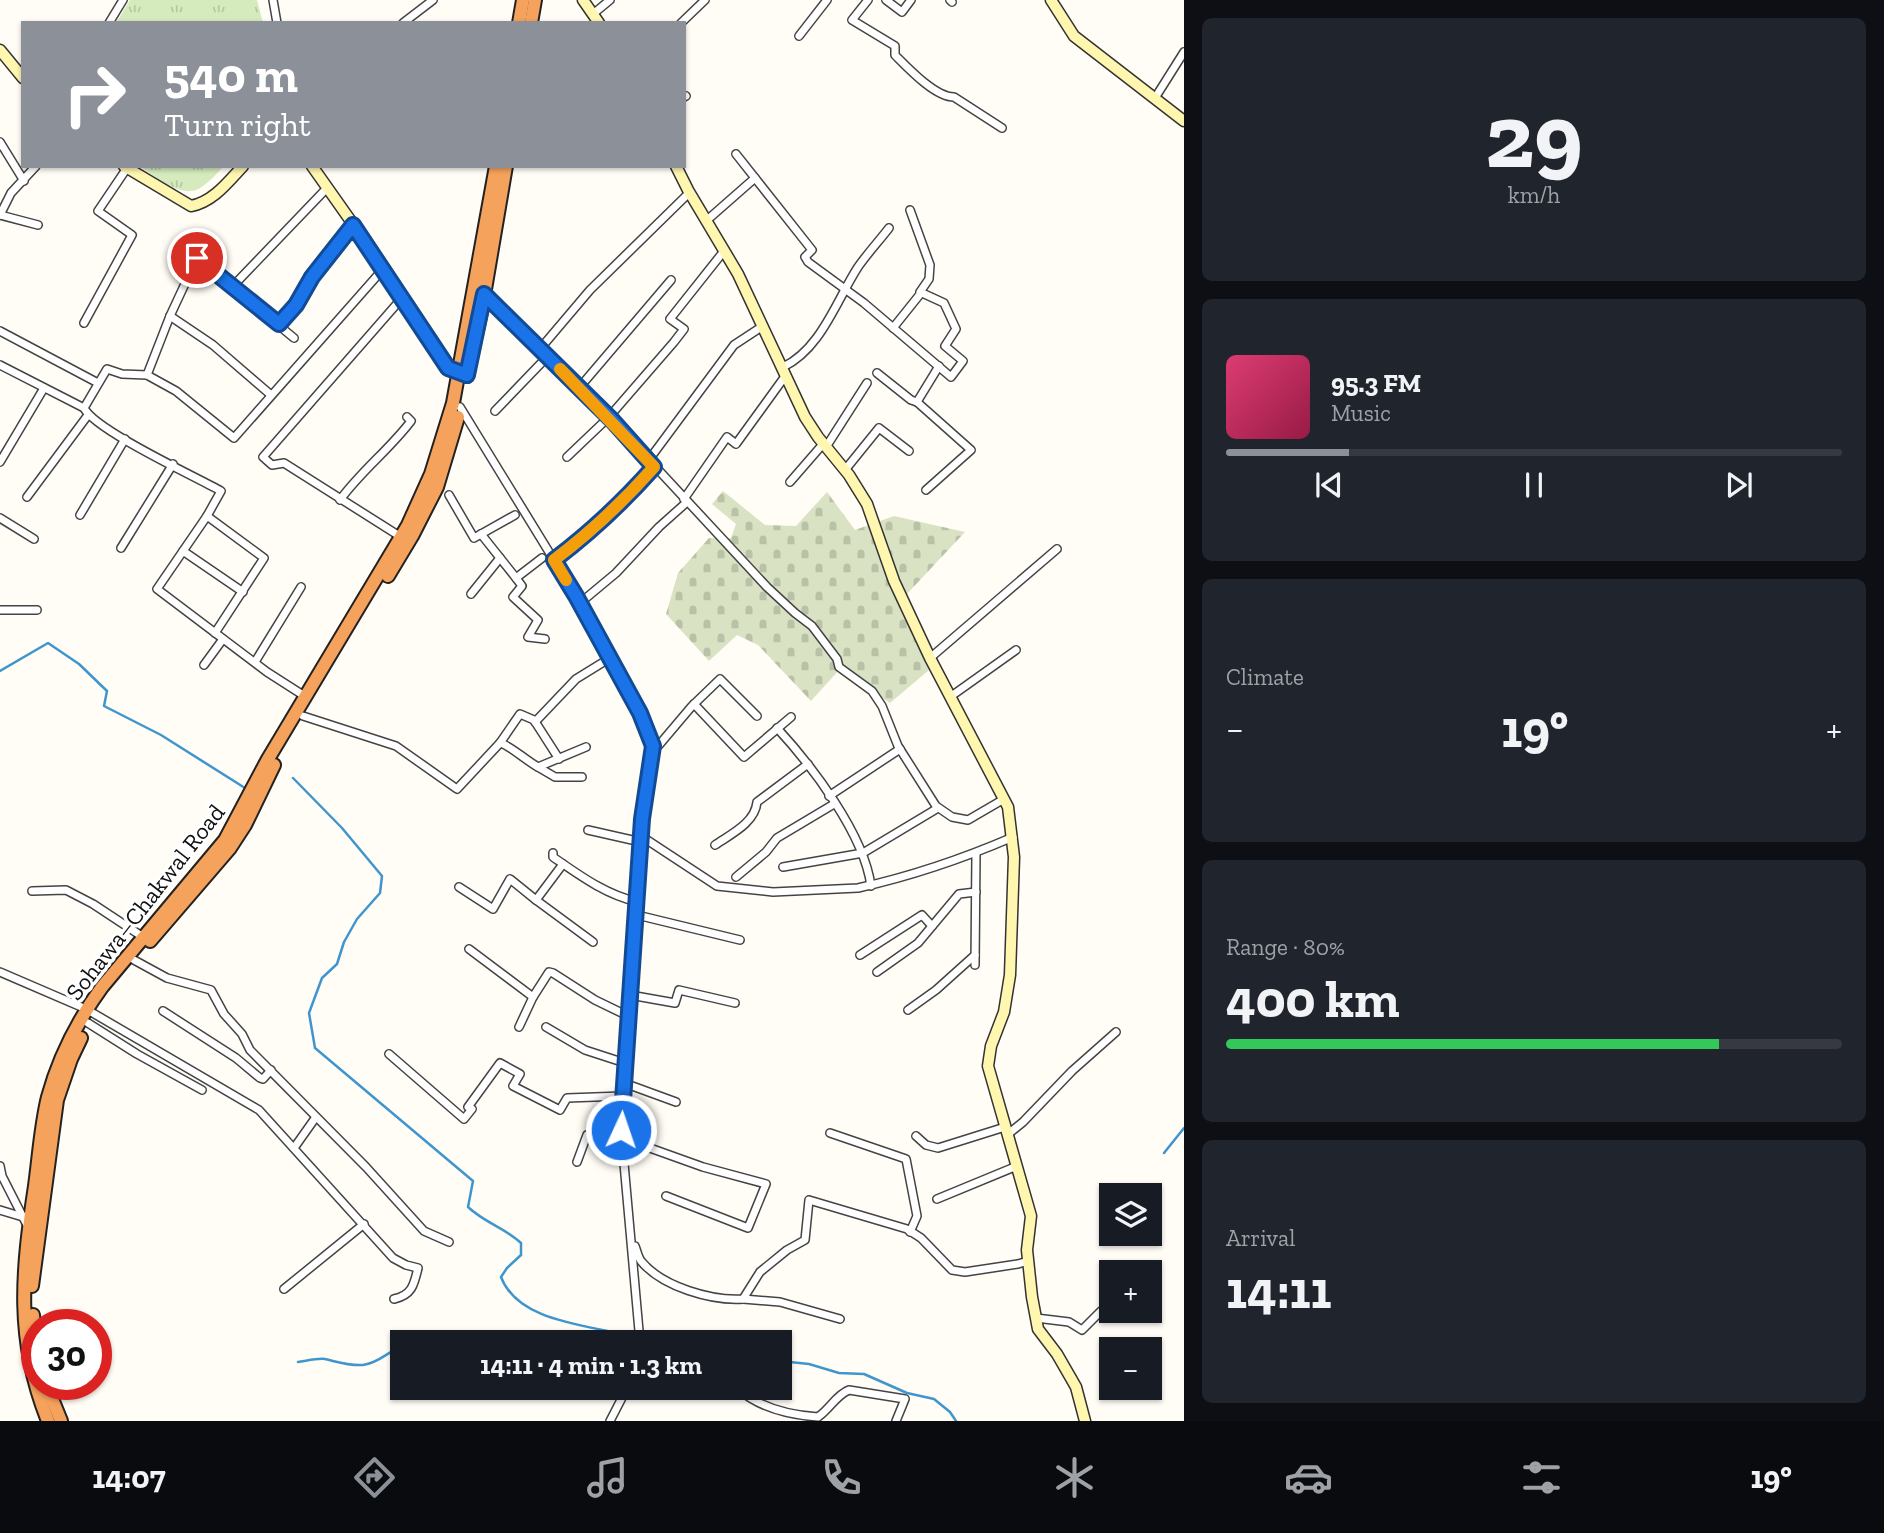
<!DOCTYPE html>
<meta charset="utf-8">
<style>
:root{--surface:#171b24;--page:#20242c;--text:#f1f3f6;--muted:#9ea1a6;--line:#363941;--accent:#8c9099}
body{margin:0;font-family:"Zilla Slab",serif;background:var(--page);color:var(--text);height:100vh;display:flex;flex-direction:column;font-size:26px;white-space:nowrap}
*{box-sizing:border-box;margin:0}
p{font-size:23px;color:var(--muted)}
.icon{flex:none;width:38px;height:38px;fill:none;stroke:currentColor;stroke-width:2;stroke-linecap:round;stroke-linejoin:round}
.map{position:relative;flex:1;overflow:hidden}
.sheet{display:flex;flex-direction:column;gap:18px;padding:18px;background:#0d0f14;width:700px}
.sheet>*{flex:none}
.guide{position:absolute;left:21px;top:21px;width:665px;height:147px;border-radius:0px;box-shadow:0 2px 5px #0004;background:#8c9099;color:#fff;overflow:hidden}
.fabs{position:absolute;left:1099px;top:1183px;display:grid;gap:14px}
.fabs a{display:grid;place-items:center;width:63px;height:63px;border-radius:0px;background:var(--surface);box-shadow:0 2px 5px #0004;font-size:35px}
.speed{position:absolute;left:21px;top:1309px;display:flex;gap:14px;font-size:35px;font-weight:700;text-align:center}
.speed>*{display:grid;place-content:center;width:91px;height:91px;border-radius:50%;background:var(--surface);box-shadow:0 2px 5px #0004;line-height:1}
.speed .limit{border:10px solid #d22;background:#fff;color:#111}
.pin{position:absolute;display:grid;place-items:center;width:60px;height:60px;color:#fff;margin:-30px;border:4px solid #fff;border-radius:50%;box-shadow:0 2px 7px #0007}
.me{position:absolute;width:77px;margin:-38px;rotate:3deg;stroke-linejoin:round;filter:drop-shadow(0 0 5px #0008)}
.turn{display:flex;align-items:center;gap:24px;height:147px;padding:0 28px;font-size:32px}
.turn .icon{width:91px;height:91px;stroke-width:2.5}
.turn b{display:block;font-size:49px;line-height:60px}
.big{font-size:52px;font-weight:700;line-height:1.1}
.sheet .widget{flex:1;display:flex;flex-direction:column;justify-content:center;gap:10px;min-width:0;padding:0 24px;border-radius:10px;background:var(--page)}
.sheet .dial{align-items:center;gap:0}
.dial b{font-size:91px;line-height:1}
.song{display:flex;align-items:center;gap:21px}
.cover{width:84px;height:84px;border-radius:10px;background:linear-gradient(135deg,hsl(340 70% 55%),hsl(340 70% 35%))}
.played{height:7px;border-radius:4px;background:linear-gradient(90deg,var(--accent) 20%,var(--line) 20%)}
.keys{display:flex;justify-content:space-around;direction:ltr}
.heat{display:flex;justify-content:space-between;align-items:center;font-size:38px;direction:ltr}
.charge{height:10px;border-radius:5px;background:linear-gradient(90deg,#34c759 80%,var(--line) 0)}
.trip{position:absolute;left:390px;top:1330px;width:402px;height:70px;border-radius:0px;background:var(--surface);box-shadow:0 2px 5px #0004;font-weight:700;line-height:70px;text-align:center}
.tab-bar{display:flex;height:112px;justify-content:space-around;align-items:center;background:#090b0e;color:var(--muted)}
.tab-bar .icon{width:49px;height:49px}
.tab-bar .active{color:var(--accent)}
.tab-bar b{font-size:32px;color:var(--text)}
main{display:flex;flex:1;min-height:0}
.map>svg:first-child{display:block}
.cemetery{fill:url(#cemetery-stones)}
.park{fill:url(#park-tufts)}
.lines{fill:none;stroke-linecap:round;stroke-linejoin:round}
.stream{stroke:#3f96cf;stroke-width:2.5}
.street-casing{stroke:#444;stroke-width:10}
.secondary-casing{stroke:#333;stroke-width:13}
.highway-casing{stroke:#222;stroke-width:16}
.street{stroke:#fff;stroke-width:7}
.secondary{stroke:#fff6b0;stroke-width:10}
.highway{stroke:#f5a25d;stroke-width:12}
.route-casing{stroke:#114b97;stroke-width:18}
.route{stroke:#1a73e8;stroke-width:12}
.slow{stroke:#f59e0b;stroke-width:12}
.labels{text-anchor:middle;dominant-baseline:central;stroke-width:7;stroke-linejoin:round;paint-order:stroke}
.street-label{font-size:24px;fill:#111;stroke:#fff}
</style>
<main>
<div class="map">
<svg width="1184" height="1421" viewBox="0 0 1184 1421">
<defs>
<pattern id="cemetery-stones" width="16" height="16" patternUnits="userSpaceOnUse" patternTransform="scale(1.75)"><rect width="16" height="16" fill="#d9e3c4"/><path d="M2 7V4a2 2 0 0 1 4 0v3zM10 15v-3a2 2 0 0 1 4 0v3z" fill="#b9c2a7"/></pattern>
<pattern id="park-tufts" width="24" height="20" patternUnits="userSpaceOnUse" patternTransform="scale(1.75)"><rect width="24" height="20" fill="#d5ebbd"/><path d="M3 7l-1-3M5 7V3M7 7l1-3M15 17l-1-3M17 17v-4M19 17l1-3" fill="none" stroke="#b6c8a1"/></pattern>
</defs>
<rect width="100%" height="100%" fill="#fffdf5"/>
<polygon class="cemetery" points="723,491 765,525 796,526 827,492 855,530 894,516 965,532 906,595 898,601 929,670 890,703 840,669 811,701 758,645 737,635 709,661 666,614 678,573 709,538 731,538 736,524 712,504"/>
<g class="park">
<polygon points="130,0 257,0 263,23 116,23"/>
<path d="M 140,166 L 224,166 C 216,174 204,189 192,191 C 174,193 153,175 140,166 Z"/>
</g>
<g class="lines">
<g class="stream">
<polyline points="0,671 48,643 79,664 107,691 104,706 161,735 245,788"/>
<path d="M 293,778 L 342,828 L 382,876 L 380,893 L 357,919 L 344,942 L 337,964 L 322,978 L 309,1013 L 315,1048 L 473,1181 L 468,1207 C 485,1223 505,1228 521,1243 L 521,1255 L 507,1268 L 501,1277 C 519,1324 593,1325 634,1337"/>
<polyline points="1164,1153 1184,1128"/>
<polyline points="646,1340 652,1342"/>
<polyline points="418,1342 436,1334 449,1333 516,1334 553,1342"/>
<polyline points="780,1361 809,1364 839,1373 864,1374 907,1393 934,1399 950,1412 956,1421"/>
<path d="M 298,1362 C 306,1361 317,1358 325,1359 C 338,1362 349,1366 363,1365 C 380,1363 389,1350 402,1347"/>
</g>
<g class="street-casing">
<g id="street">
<polyline points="273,0 277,23"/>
<path d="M 868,0 L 852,20 L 895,46 L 895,55 C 908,68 935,97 954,97 L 1002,128"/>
<polyline points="886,0 902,12 911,0"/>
<polyline points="950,0 952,2"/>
<polyline points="593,14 610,0"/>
<polyline points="109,23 123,0"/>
<polyline points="403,23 433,0"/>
<polyline points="681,23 705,0"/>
<polyline points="799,36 827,0"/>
<polyline points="684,97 686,96"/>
<polyline points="1155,98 1184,52"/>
<polyline points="0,142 24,181"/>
<polyline points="736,154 812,250 805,257 808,262 864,303 951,377 963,361 945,346 956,329 944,303 920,292 929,279 930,265 910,210"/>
<polyline points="0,215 11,193 36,166"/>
<polyline points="0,215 38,225"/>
<polyline points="706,221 755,178"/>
<polyline points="233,286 327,188"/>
<polyline points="484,294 612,420 767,587 795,613 812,626 837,659 839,667 872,691 882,706 898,746 936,806 952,817 968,820 1004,799"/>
<polyline points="170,316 213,345 271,395"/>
<polyline points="84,323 132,235 98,211 127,168"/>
<polyline points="280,324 296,305 312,277 353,225"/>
<polyline points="893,328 921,293"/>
<polyline points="0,331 98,383"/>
<polyline points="540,349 590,290 689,193"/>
<polyline points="0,365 84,408 107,369 122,374 147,375 176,391 234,438 384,268"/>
<path d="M 783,367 C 821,349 836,301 858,267 C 867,254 879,241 889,228"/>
<polyline points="877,373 911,400 917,402"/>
<polyline points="147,375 170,316 197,258 294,338"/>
<polyline points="579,388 671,280"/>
<polyline points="460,407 576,596 640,713 653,746 642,819 621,1130 640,1342"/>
<path d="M 84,408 C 95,430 194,476 221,491 L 207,516 L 264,558 L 215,633"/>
<polyline points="495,411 547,357"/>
<polyline points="826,447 867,383"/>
<polyline points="567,457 609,417 674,342 684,329 670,319 724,251"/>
<polyline points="648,461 734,345 763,326"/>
<polyline points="0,462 44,388"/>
<polyline points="845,470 879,428 909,451"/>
<polyline points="790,482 823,444"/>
<polyline points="926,490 971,450 917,402 939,366"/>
<polyline points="449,495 474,538 515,515"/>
<polyline points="27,497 88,415"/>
<polyline points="684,499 727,437 736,444 786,375"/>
<path d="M 340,500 C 361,471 390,449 411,421 L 407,417"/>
<polyline points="80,515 125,439"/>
<polyline points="207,516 157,589 267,672 306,697"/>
<polyline points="0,518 34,539"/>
<polyline points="481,534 516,578"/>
<polyline points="401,537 284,463 272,465 263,457 402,298"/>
<polyline points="121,548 173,464"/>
<polyline points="183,551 243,592"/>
<polyline points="542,558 516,578 522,586 513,597 538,620 528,637 545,639"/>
<path d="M 554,560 C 591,532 623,501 654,467"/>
<polyline points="471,594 500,558"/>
<polyline points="580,603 616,573 659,527 687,502"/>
<polyline points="0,610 37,610"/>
<polyline points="930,658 1057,549"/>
<polyline points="255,662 301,587"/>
<polyline points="204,665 223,639"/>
<polyline points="950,697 1016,650"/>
<polyline points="694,704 744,757 791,717"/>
<polyline points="303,716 396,746 457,789 500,743 520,714 534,720 559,759"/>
<polyline points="535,722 576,679 610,658"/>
<path d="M 777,728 C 812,766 864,834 871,886"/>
<path d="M 500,743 C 508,744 528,762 538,767 L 586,747"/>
<polyline points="653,746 659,745 692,706 720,679 757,716"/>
<polyline points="538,767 555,777 582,777"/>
<polyline points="829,796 900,749"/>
<polyline points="588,830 641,842"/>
<path d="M 641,836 L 717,886 L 773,892 L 858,888 C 912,876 962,859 1013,837"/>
<path d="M 715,845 C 731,834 755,823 757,802 L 808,764"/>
<path d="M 553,853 L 553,857 C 579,875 606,895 638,902"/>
<polyline points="563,864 536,900 593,942"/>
<polyline points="783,867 863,853 938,808"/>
<polyline points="736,877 766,852 777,838 834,804"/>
<polyline points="459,887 493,909 510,879 536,900"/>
<polyline points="32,891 66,890 93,904 143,937"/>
<polyline points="637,915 740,940"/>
<polyline points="469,949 533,997 549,972 553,973 595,1000 628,1016"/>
<polyline points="860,955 922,915 932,926"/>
<polyline points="134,960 167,978 211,990 224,1014 242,1034 250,1050 366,1167 424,1231 449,1242"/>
<polyline points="975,965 976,853"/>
<path d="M 0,972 L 86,1009 L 259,1110 L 393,1258 L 406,1265 L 418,1268 C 414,1285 412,1295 394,1299"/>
<polyline points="877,972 918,943 959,894 976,892"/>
<polyline points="630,995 675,1003 679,990 735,1003"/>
<polyline points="908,1010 936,990 975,955"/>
<polyline points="163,1011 236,1058 260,1078 263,1079 271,1070"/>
<polyline points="88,1023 137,1054 202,1090"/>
<polyline points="519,1027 533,997"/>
<polyline points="546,1027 585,1050 625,1063"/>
<polyline points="389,1054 464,1119 472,1109 468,1107 500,1063 520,1074 513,1086 560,1110 567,1098 623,1096"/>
<polyline points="624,1083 676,1102"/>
<polyline points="830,1133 906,1159 917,1216 910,1232"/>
<polyline points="1007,1135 1023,1122 1072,1071 1116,1032"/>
<polyline points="916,1136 926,1145 938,1148 1005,1127"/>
<polyline points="294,1148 316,1117"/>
<polyline points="577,1162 587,1135 622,1138 703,1167 766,1184 748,1228 666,1196"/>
<polyline points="0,1166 2,1176 28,1227"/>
<polyline points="937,1199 1017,1166"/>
<polyline points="0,1210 23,1217"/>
<path d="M 635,1246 C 637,1251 638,1257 641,1261 C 662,1287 712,1301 743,1299 L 760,1272 L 787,1250 L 805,1240 L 809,1200 L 907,1229 L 921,1238 L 952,1270 L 965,1272 L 1018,1264 L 1028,1261"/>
<polyline points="284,1289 364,1224"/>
<polyline points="743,1299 780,1302 840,1319"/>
<polyline points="1036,1318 1069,1322 1082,1330 1101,1311"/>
<path d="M 737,1388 C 758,1407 790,1415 818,1417 C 830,1409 836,1395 849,1390 L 905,1399 L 896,1421"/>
<polyline points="610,1421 627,1388"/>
</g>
</g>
<g class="secondary-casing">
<g id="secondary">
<polyline points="583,0 599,23"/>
<polyline points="1051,0 1074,36 1184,121"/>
<polyline points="0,50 23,78"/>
<path d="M 124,166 L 191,206 C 213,202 228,182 243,166"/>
<polyline points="312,166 384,268 444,364 453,371 463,374"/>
<polyline points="676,166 688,190 738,274 805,417 818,437 849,475 867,504 894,581 930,658 1008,807 1014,857 1010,975 1004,1012 991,1046 988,1066 1031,1216 1027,1250 1032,1297 1038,1329 1057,1354 1076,1387 1085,1421"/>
</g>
</g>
<g class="highway-casing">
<g id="highway">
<polyline points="519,23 523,0"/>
<polyline points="531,23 535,0"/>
<polyline points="467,376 482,307 506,166"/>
<polyline points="388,576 412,536 437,487 458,417"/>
<polyline points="150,941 230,848 245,825 274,765"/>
<polyline points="32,1286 57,1100 71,1059 81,1038"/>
<polyline points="33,1315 37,1352"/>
<polyline points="46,1384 61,1421"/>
<path d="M 48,1421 C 15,1339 22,1271 35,1186 C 39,1157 41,1125 48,1097 C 59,1057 78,1020 102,987 L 225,840 L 268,759 L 408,525 L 431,474 L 453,403 L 496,166"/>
</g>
</g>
<use href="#street" class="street"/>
<use href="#secondary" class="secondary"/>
<use href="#highway" class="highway"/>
</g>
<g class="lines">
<g class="route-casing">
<path id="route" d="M 197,258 L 279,324 L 296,305 L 312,277 L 353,225 L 448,368 L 467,375 L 484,294 L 612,420 L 654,467 C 623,502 591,532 554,560 L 576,596 L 640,713 L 653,746 L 642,819 L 621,1130"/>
</g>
<use href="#route" class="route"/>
<path class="slow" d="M 560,369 L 654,467 C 623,502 591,532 554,560 L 566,580"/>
</g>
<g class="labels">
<g class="street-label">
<text transform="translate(145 902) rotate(-52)">Sohawa–Chakwal Road</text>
</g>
</g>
</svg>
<div class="fabs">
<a><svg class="icon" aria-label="layers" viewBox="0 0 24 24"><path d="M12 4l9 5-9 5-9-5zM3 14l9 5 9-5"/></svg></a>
<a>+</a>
<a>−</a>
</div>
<div class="speed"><div class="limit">30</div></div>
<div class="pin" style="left:197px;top:258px;background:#d93025"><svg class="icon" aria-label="arrive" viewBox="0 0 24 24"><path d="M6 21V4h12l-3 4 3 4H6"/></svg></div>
<svg class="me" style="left:621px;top:1130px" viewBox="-20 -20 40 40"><circle r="17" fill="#1a73e8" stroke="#fff" stroke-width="3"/><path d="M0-11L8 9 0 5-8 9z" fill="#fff"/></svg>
<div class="trip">14:11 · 4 min · 1.3 km</div>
<div class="guide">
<div class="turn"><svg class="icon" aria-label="right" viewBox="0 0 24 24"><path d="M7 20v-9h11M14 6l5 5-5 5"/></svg><div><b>540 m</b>Turn right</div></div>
</div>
</div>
<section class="sheet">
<div class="widget dial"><b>29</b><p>km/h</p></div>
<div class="widget">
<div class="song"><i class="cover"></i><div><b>95.3 FM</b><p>Music</p></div></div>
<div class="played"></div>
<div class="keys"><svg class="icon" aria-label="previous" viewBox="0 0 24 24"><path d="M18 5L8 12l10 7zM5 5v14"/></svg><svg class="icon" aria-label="pause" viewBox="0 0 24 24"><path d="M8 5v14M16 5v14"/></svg><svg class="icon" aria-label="next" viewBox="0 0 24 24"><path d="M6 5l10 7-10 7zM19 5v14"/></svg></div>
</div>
<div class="widget"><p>Climate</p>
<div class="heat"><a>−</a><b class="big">19°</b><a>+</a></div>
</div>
<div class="widget"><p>Range · 80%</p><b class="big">400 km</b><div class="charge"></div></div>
<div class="widget"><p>Arrival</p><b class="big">14:11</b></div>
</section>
</main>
<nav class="tab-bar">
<b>14:07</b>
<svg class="icon active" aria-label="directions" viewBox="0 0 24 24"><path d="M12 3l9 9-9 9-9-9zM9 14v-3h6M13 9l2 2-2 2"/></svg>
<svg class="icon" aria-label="music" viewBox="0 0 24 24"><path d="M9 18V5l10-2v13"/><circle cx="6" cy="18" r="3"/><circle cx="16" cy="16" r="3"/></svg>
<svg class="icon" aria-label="phone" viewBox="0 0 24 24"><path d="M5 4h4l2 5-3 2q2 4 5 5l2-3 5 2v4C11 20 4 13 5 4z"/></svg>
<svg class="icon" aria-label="climate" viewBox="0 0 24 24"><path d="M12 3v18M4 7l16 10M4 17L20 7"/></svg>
<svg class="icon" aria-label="car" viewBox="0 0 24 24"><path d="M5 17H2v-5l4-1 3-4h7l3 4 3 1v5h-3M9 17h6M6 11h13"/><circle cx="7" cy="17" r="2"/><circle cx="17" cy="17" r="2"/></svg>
<svg class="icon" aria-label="filters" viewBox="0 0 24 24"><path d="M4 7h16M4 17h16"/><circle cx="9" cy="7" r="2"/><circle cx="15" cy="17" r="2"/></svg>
<b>19°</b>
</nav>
